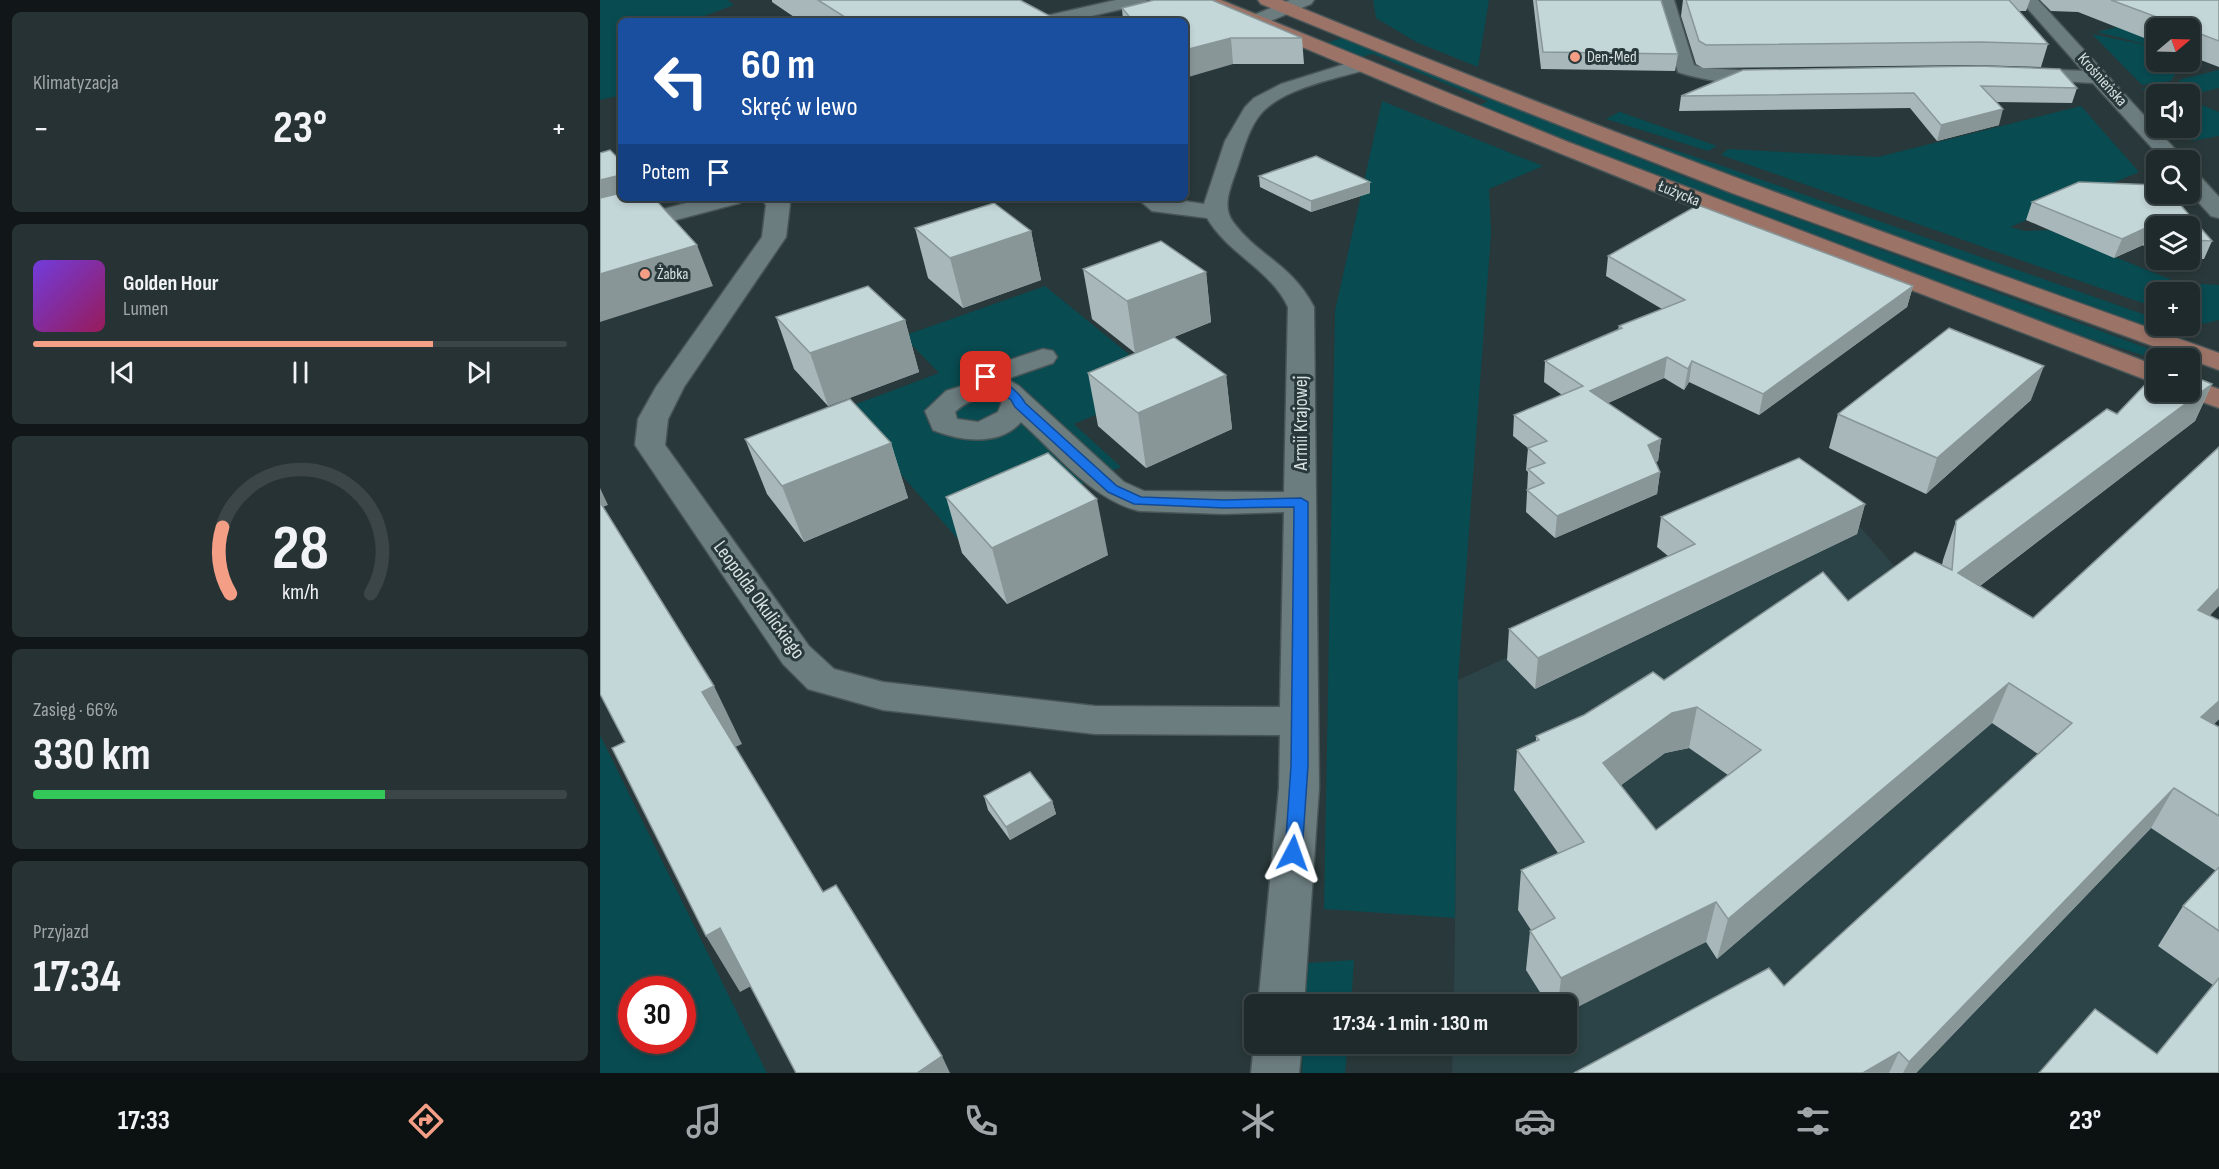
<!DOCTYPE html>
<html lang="pl">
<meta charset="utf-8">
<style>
:root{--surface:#1f2a2c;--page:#273234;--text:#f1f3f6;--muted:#a1a7a9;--line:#3c4648;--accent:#f49e86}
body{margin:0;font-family:"Sofia Sans Condensed",sans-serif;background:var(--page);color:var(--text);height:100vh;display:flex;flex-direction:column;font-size:22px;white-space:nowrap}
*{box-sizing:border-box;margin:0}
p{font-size:20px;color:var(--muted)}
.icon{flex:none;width:33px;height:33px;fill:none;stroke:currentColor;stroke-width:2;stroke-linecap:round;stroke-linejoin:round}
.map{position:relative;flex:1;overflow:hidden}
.drawer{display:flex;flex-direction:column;gap:12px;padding:12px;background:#111718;width:600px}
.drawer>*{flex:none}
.guide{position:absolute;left:18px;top:18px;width:570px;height:183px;border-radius:9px;box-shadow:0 3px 9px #0003,0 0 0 2px var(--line);background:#1a4fa0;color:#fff;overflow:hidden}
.needle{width:39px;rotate:71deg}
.controls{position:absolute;left:1546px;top:18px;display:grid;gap:12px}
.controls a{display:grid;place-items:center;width:54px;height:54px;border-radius:9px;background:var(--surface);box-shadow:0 3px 9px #0003,0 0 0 2px var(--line);font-size:30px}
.speed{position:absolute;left:18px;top:976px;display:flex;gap:12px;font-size:30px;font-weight:700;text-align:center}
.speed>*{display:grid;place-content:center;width:78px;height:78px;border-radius:50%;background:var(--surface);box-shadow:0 3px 9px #0003,0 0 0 2px var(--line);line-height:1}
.speed .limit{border:9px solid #d22;background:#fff;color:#111}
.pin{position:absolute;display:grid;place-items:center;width:51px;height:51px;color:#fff;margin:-26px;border-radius:12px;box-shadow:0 3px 9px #0006}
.me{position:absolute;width:66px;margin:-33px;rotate:4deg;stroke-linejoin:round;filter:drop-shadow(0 0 4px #0008)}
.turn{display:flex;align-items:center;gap:21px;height:126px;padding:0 24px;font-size:27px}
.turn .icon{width:78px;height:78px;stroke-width:2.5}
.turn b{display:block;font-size:42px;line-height:51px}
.then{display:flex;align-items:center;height:57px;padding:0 24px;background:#0003;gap:12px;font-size:22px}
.big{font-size:45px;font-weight:700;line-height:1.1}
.drawer .tile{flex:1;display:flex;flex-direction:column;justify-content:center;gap:9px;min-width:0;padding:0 21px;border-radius:9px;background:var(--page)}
.drawer .dial{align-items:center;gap:0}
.dial svg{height:156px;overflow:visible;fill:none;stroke:var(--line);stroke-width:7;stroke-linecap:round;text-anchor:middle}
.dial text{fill:var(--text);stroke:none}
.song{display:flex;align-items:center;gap:18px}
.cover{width:72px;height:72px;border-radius:9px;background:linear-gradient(135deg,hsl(260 70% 55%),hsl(330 70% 35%))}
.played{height:6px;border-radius:3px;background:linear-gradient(90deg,var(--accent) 75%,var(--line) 75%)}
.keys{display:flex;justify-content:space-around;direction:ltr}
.heat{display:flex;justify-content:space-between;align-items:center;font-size:33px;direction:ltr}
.charge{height:9px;border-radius:4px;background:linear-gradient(90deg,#34c759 66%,var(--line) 0)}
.trip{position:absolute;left:644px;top:994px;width:333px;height:60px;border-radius:9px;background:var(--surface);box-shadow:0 3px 9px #0003,0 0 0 2px var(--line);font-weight:700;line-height:60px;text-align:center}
.tabs{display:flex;height:96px;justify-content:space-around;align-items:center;background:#0c1112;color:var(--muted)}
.tabs .icon{width:42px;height:42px}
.tabs .selected{color:var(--accent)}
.tabs b{font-size:27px;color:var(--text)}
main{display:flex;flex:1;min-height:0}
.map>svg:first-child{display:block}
.built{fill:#2c4447}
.green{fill:#084b51;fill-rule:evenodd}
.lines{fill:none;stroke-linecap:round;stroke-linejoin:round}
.minor-casing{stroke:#485557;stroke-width:3}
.major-casing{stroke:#485557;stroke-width:3}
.minor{fill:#6c7d7f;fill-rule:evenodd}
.major{fill:#9b7367;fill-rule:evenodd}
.wall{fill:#a8b8ba;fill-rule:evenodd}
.shaded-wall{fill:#889697}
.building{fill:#c3d6d8;stroke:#889697;stroke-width:1.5;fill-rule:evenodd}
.route{fill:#1a73e8;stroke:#114b97;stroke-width:1.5}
.poi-dot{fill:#f49e86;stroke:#29383a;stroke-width:2}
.labels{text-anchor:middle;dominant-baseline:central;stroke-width:6;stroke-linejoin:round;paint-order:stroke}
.far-poi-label{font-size:16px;fill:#d7e1e2;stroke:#29383a;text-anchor:start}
.far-street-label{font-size:16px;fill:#d7e1e2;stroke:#29383a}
.street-label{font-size:20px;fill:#d7e1e2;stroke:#29383a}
</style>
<main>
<section class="drawer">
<div class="tile"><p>Klimatyzacja</p>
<div class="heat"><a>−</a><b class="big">23°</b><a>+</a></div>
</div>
<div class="tile">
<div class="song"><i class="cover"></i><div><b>Golden Hour</b><p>Lumen</p></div></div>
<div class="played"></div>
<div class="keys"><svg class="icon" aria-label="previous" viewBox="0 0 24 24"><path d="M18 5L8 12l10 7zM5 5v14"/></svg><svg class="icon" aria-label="pause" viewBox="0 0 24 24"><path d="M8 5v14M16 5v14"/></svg><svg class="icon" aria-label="next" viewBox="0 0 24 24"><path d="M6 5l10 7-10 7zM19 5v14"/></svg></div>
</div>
<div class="tile dial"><svg viewBox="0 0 100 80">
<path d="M14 69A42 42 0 1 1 86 69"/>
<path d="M14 69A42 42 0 0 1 10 35" stroke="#f49e86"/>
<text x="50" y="56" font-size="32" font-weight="700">28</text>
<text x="50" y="72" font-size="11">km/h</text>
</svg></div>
<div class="tile"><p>Zasięg · 66%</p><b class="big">330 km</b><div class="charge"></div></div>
<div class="tile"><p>Przyjazd</p><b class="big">17:34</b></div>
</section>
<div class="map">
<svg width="1619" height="1073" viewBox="0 0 1619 1073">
<rect width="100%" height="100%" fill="#29383a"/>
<polygon class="built" points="1240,504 1326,602 1619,782 1619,1073 852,1073 853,1044 966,1044 966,1005 854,1005 858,680"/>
<g class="green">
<polygon points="0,0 128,0 134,5 91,21 21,21 21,95 0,100"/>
<polygon points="773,0 889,0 878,67 816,42 776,18"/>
<polygon points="1525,25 1590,28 1557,28 1557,62 1582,62 1571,81 1542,85 1492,34 1556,47 1497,32"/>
<polygon points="742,38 1085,177 1574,358 1557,360 1433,320 878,106 888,101 773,54 761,57 726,43"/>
<polygon points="1619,70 1619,88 1590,95 1578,82 1582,79"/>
<polygon points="1573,83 1584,94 1557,94 1557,104 1542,88"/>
<polygon points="1590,100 1619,112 1619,136 1591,141 1579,128 1590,128"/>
<polygon points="782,101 943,166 889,189 891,233 858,680 855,918 724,909 735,311"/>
<polygon points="1481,106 1539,172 1410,227 1425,231 1449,230 1579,283 1619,285 1619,320 1603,324 1590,319 1590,292 1557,292 1557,308 1121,155 1128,149 1278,157"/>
<polygon points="1019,112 1020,112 1117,146 1108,151 1006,119"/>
<polygon points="991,123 1114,163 1557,319 1557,326 1575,326 1602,335 1571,335 1177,193"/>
<polygon points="445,286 567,385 474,424 521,467 358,539 243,409 339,373 303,336"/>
<path d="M 0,735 L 167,1073 L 0,1073 ZM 32,990 L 82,990 L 82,1041 L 32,1041 Z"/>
<polygon points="754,960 751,1005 705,1005 707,963"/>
<polygon points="703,1044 748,1044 745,1073 702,1073"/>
</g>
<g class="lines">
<g class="minor-casing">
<g id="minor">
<polygon points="516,0 547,0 544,4 470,21 438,21 441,17"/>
<polygon points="690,0 714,0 711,4 661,25 655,26 646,21 649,17"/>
<path d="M 1056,0 L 1074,0 L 1094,65 C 1112,72 1174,68 1180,76 C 1168,93 1096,79 1078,72 Z"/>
<polygon points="1420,0 1438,0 1585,160 1563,160 1493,83 1413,78 1410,74 1420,68 1483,71"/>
<path d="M 761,59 L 771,65 L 768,69 C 736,79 676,89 657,119 C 646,135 642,156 635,174 C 630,189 622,207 633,222 C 659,257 691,263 714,307 L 719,788 L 704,1005 L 658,1005 L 679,788 L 680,735 L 495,734 L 283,710 L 208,689 L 183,664 L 35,445 L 38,419 L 56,387 L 162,237 L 166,205 L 161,198 L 185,198 L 190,204 L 186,237 L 84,387 L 68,419 L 65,445 L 209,646 L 234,669 L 283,682 L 495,706 L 680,707 L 684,512 L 624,514 L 539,511 C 491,499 457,454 421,422 C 399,447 360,441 333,430 L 325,411 L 346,391 L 375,382 L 372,377 L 376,371 L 443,349 L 453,351 L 457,357 L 453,363 L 407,379 L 419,386 L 524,482 L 544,491 L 684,492 L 688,307 C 670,269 628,254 607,218 L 552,211 L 537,198 L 564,198 L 604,204 L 625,141 L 645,107 L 654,98 L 681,84 ZM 390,397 L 402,402 L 398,412 L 378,422 L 357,419 L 355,412 C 365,402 376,398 390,397 Z"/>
<polygon points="1590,172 1598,174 1619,197 1619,218 1611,216 1590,193"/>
<polygon points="105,198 143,198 140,203 0,240 0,226"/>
<polygon points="654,1044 702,1044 699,1073 651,1073"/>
</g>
</g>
<g class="major-casing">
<g id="major">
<polygon points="597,0 621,0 968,142 1557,366 1557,384 1071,198 835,103 600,4"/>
<path d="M 658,0 L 682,0 C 991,127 1304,241 1619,353 L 1619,370 L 1132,193 L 896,100 L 661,4 Z"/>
<polygon points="1590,379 1619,389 1619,408 1580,394 1578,392 1590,392"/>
</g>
</g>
<use href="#minor" class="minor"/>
<use href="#major" class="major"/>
</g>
<g class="wall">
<polygon points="172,0 420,0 450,21 200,21 172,2"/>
<polygon points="933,0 1061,0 1078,54 1075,71 941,69"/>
<polygon points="1083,0 1430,0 1426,11 1418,11 1448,44 1441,67 1374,65 1103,68 1096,64 1081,16"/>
<polygon points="1440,0 1619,0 1619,67 1590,56 1590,28 1557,28 1557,43 1478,12 1451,11"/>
<polygon points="522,8 702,38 704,64 633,64 585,21 523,21"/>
<polygon points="1143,70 1477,88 1472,103 1396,102 1399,125 1337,141 1310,108 1079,111 1081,96"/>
<polygon points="659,176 770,193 711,212 660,187"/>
<polygon points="1479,182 1557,185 1557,194 1571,194 1612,241 1604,259 1590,259 1590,226 1557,226 1557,258 1553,258 1543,245 1514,258 1426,220 1432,202"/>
<polygon points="315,228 431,231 441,280 363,308 328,278"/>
<polygon points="1008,256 1313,286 1307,307 1159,415 1089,382 1084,390 1064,378 1008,403 1061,439 1058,461 1056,462 1060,472 1057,494 955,538 926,512 928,472 926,470 928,448 913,436 914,415 962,395 944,382 945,361 1018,330 1019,326 1062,309 1006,276"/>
<polygon points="483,269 606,272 611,322 535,353 492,319"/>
<polygon points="176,317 305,320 319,372 228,406 194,369"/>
<polygon points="488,373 626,375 632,429 546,468 498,426"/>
<path d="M 1612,384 L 1595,421 L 1380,586 L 1433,618 L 1610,615 L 1619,719 L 1614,724 L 1619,727 L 1619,1073 L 1557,1054 L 1613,985 L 1558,946 L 1583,906 L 1616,871 L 1551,828 L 1316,1073 L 974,1073 L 1184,986 L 1438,754 L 1392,723 L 1117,959 L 1106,942 L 966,1005 L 948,1005 L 926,970 L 930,931 L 931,930 L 918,910 L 921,870 L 958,853 L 914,790 L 917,750 L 936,741 L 936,736 L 1064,680 L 1248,601 L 1342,565 L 1343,560 L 1356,521 L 1517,414 ZM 1089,748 L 1128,775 L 1056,830 L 1021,785 L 1065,753 Z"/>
<polygon points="1431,400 1326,494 1229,448 1238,414"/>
<polygon points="145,439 291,443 308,498 204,542 167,494"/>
<polygon points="346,497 508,555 407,604 362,553"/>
<polygon points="1265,504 1257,534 935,689 907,660 909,629 1068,556 1057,547 1061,517"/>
<polygon points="384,796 452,801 456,814 410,840 388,810"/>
</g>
<g class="shaded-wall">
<polygon points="450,16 450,21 431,21"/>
<polygon points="631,38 633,64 585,78 585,50"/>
<polygon points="1403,109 1399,125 1337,141 1341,125"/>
<polygon points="21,175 21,198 0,224 0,180"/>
<polygon points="770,182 770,193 711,212 711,201"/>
<polygon points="1550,226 1543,245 1514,258 1522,239"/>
<polygon points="431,231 441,280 363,308 350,258"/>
<polygon points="97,245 113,286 0,322 0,274"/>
<polygon points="606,272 611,322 535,353 527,301"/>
<polygon points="1313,286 1307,307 1159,415 1163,394"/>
<polygon points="305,320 319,372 228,406 210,353"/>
<polygon points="1067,357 1064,378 988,412 990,391"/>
<polygon points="1092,361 1089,382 1084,390 1088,369"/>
<polygon points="1444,366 1431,400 1326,494 1337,458"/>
<polygon points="626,375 632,429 546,468 538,413"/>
<polygon points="1612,384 1595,421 1344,613 1358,573"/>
<polygon points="1061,439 1058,461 1045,467 1048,445"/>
<polygon points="291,443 308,498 204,542 182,486"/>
<polygon points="1060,472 1057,494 955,538 957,516"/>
<polygon points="0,488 8,505 0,508"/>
<polygon points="497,499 508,555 407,604 392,548"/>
<polygon points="1265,504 1257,534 935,689 938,658"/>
<polygon points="1619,588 1619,606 1577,650 1598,610"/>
<polygon points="1409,683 1392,723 1117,959 1128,919"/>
<polygon points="114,686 142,744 131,749 102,692"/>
<polygon points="1619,701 1619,719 1579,757 1601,717"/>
<polygon points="1097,707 1089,748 1065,753 997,803 1003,763 1072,713"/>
<polygon points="1574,788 1551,828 1316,1073 1303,1073 1309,1062"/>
<polygon points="452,801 456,814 410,840 406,827"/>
<polygon points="1116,902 1106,942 966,1013 966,1005 958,1005 961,978"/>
<polygon points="120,928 153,985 140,992 106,936"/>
<polygon points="1299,1052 1289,1073 1263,1073"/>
<polygon points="342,1056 350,1073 317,1073"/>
</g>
<g class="building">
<polygon points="218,0 420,0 450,16 431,21 251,21"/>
<polygon points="554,0 612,0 702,38 631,38 585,50 585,21 533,21 522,8"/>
<polygon points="936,0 1061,0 1078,54 943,52"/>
<polygon points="1086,0 1409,0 1448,44 1380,42 1106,45 1099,41"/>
<polygon points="1511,0 1619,0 1619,41 1590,30 1590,28 1586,28"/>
<polygon points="1378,66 1460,69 1477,88 1381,86 1403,109 1341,125 1314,93 1081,96 1143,70"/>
<polygon points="10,150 21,161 21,175 0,180 0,153"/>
<polygon points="716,156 770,182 711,201 659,176"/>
<polygon points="1479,182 1557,185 1557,194 1571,194 1612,241 1590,240 1590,226 1557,226 1557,235 1550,226 1522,239 1432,202"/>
<polygon points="21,193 21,198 54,198 97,245 0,274 0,198"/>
<polygon points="394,203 431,231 350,258 315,228"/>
<polygon points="1098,205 1313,286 1163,394 1092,361 1088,369 1067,357 990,391 1061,439 1048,445 1060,472 957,516 927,490 944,483 928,469 945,463 928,448 947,441 914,415 983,386 945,361 1022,328 1019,326 1085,300 1008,256"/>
<polygon points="561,241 606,272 527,301 483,269"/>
<polygon points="268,286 305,320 210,353 176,317"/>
<polygon points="1349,328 1444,366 1337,458 1238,414"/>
<polygon points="574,337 626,375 538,413 488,373"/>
<path d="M 1557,372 L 1557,392 L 1590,392 L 1590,375 L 1612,384 L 1358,573 L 1433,618 L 1619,447 L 1619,588 L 1598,610 L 1619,620 L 1619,701 L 1601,717 L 1619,727 L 1619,816 L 1574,788 L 1309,1062 L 1299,1052 L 1263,1073 L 974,1073 L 1169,968 L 1184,986 L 1472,723 L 1409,683 L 1128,919 L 1116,902 L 961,978 L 930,931 L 955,918 L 921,870 L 984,842 L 917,750 L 939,740 L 936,736 L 984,715 L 1053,672 L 1064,680 L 1223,572 L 1248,601 L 1315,552 L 1352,570 L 1356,521 L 1507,409 L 1517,414 ZM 1097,707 L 1161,750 L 1056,830 L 1003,763 L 1072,713 Z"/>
<polygon points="250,399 291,443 182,486 145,439"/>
<polygon points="448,453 497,499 392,548 346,497"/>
<polygon points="1199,458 1265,504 938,658 909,629 1095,544 1061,517"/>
<polygon points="0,502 114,686 102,692 223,892 236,885 342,1056 317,1073 196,1073 120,928 106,936 12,748 25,742 0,694"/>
<polygon points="430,772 452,801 406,827 384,796"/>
<polygon points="1619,867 1619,931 1583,906"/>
<polygon points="1619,978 1619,1073 1439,1073 1495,1009 1557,1054"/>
</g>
<path class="route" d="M 382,374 C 395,373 419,391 425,403 L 517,486 L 541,497 L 624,500 L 701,498 L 708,502 L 708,766 L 702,853 L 700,858 L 693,860 L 687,858 L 685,853 L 691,766 L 694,507 L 624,508 L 534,504 L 508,492 L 415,407 L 411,400 L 382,379 Z"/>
<g class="poi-dot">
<circle cx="975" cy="57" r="6"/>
<circle cx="45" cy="274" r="6"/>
</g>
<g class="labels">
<g class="far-poi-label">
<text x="987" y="57">Den-Med</text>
<text x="57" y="274">Żabka</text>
</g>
<g class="far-street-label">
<text transform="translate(1502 80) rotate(48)">Krośnieńska</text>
<text transform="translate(1079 194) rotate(22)">Łużycka</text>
</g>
<g class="street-label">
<text transform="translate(701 423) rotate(-90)">Armii Krajowej</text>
<text transform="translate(159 600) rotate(54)">Leopolda Okulickiego</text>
</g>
</g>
</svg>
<div class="controls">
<a><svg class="needle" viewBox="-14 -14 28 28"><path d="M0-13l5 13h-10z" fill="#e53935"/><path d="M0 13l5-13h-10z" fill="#a1a7a9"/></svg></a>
<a><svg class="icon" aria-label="sound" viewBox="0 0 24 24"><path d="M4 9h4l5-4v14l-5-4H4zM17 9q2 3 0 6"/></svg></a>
<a><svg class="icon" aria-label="search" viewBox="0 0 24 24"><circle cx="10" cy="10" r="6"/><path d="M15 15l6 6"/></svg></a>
<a><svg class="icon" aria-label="layers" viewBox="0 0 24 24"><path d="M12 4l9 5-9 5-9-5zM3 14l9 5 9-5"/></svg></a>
<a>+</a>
<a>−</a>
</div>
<div class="speed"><div class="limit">30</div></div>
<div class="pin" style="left:386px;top:377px;background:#d93025"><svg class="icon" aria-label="arrive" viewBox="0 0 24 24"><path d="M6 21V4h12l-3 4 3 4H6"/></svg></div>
<svg class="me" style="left:693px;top:853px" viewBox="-20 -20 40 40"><path d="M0-17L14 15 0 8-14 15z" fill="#1a73e8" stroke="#fff" stroke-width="4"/></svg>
<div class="trip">17:34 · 1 min · 130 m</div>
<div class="guide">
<div class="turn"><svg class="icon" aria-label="left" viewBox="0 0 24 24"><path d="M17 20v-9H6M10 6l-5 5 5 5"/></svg><div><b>60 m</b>Skręć w lewo</div></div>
<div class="then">Potem<svg class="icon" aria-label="arrive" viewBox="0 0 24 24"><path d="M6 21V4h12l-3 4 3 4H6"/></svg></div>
</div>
</div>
</main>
<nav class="tabs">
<b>17:33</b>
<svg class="icon selected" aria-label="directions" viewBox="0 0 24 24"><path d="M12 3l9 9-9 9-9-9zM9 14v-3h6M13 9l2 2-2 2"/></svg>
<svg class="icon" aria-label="music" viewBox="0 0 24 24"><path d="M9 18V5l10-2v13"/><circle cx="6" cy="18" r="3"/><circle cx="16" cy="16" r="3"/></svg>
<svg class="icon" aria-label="phone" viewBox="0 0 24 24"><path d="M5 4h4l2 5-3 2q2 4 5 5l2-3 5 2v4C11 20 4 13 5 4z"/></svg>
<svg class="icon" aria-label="climate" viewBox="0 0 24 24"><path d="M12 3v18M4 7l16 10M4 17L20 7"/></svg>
<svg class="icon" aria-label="car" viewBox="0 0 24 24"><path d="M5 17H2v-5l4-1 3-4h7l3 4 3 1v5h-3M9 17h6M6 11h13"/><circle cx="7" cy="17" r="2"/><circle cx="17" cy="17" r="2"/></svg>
<svg class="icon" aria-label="filters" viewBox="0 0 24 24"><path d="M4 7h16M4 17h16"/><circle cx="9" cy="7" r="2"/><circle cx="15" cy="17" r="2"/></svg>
<b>23°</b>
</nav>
